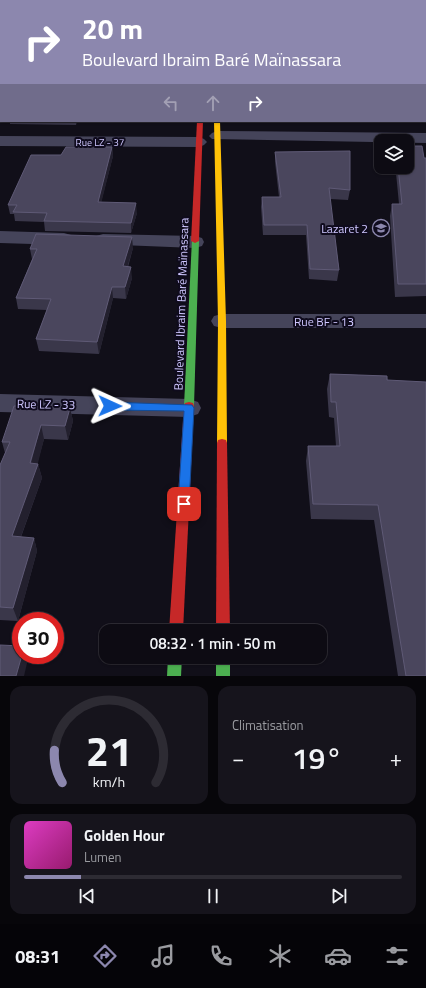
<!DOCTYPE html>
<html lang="fr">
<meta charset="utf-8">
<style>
:root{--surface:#0d0b13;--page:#16141c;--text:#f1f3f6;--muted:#9a9ba0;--line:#2d2b33;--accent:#8c87ae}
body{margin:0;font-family:"Titillium Web",sans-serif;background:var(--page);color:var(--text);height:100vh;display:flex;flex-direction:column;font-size:15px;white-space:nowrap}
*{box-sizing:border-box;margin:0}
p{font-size:13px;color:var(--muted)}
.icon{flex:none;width:22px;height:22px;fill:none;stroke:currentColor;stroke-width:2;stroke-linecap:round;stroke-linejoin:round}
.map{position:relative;height:676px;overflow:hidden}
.drawer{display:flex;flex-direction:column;gap:10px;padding:10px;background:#07060a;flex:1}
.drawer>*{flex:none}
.top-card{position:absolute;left:0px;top:0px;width:426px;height:122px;box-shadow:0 1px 3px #0004,0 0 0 1px var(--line);background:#8c87ae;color:#fff;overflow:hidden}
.fabs{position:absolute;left:374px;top:134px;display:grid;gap:8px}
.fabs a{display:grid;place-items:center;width:40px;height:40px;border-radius:8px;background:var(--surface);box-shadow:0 1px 3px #0004,0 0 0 1px var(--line);font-size:20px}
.speed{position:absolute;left:12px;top:612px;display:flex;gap:8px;font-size:20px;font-weight:700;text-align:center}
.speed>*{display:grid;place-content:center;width:52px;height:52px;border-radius:50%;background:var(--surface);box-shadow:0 1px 3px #0004,0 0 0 1px var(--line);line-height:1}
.speed .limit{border:6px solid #d22;background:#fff;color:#111}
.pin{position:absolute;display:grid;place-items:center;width:34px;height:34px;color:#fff;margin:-17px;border-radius:8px;box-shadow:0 2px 6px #0006}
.me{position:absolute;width:44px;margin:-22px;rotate:91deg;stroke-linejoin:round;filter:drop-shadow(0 0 3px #0008)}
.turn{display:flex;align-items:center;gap:14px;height:84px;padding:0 16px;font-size:18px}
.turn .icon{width:52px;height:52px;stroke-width:2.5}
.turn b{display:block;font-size:28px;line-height:34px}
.lanes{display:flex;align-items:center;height:38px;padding:0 16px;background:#0003;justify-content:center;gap:20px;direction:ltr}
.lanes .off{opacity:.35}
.big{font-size:30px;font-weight:600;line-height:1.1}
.drawer .card{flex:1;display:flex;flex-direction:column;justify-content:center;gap:6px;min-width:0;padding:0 14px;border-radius:12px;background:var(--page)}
.drawer .dial{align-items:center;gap:0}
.dial svg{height:104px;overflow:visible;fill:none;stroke:var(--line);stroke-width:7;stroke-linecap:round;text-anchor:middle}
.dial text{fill:var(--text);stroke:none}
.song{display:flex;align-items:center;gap:12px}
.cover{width:48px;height:48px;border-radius:6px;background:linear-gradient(135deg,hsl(310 70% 55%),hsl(320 70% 35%))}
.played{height:4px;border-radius:2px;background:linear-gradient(90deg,var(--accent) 15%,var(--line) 15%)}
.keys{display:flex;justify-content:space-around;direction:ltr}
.heat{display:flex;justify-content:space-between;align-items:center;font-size:22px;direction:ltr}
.drawer .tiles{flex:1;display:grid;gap:10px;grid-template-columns:1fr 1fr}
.card:last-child{grid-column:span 2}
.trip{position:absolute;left:99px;top:624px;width:228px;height:40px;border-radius:12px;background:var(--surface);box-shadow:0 1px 3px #0004,0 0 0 1px var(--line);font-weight:600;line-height:40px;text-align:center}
.tab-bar{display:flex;height:64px;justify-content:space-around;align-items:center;background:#050408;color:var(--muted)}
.tab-bar .icon{width:28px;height:28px}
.tab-bar .on{color:var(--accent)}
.tab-bar b{font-size:18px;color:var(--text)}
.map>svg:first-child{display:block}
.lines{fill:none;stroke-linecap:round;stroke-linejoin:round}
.street{fill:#45445a;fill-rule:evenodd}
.fast{fill:#4caf50;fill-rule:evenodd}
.slow{fill:#ffc107;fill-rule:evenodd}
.jam{fill:#c62828;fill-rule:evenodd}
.wall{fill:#3a374a}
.shaded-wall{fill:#23202e}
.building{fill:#4a465d;stroke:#5f5a76}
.route{fill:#1a73e8;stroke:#114b97}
.labels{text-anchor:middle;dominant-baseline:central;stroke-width:4;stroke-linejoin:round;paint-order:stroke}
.far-street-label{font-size:10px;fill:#cfc7ff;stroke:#0f0b1d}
.poi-label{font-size:12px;fill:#cfc7ff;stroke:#0f0b1d;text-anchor:end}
.street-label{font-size:12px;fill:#cfc7ff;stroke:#0f0b1d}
</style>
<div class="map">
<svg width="426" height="676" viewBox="0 0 426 676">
<rect width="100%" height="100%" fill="#110f19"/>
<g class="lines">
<g class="street">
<rect x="0" y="39" width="1" height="8"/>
<rect x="0" y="102" width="1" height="8"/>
<polygon points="217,131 426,133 426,143 212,139 209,136 212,133"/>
<polygon points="0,136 199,137 204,139 207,142 204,145 199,147 0,146"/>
<polygon points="0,231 64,233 71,235 73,239 71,243 64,245 0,243"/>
<polygon points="103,234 195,236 202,238 204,242 202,246 195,248 96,244 94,240 96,236"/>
<polygon points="222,314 426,314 426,328 222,328 214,326 211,321 214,316"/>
<polygon points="0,394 189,399 198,402 201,408 198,414 189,417 0,412"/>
</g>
<g class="fast">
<rect x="203" y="0" width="4" height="1"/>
<polygon points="192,239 195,239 199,241 194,406 193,409 185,409 184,406"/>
<polygon points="168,657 182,657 181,676 167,676"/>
<rect x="216" y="657" width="14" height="19"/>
</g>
<g class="slow">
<rect x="219" y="0" width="4" height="1"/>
<polygon points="214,121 220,121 226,321 227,443 226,446 222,447 218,446 217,443 218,321"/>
</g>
<g class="jam">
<polygon points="197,121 203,121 199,241 195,243 191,241"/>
<polygon points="189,402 193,403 194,406 183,631 169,631 184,406 185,403"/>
<polygon points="222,439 226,440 227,443 230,631 216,631 217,443 218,440"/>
</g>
</g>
<g class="wall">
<polygon points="426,0 426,101 425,99 425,1"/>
<polygon points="10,121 77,121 76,125 10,124"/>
<polygon points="112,147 113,156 101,202 137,213 131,233 45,231 44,222 15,221 14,214 10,214 8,205 61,155"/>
<polygon points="275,152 350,190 348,200 330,199 339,270 337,281 309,279 306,235 263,235 261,207 262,197 279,197 275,162"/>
<polygon points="424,158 426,158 426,296 395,297 390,216 392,204 399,204 396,173 397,167 407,167"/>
<polygon points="133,248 128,267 132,278 126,299 113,298 99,354 39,351 36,339 47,310 18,309 16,298 32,259 30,249"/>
<polygon points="330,374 387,376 426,676 398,676 374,520 311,519 306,461 308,446 336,446 334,418 329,417 327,389"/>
<polygon points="70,408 73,421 68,440 44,439 37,464 38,464 42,478 21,537 34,538 37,551 18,621 0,620 0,465 5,453 2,442"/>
</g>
<g class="shaded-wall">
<polygon points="112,147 113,156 99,212 98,202"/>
<polygon points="136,203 137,213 131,233 131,223"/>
<polygon points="132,237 133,248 124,278 123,266"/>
<polygon points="131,267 132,278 126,299 125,287"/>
<polygon points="112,287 113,298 99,354 97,342"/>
<polygon points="70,408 73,421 68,440 65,426"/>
<polygon points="41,425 44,439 36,471 38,464 42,478 16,550 12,536"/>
<polygon points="34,538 37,551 18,621 13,608"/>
<polygon points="22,655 27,655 28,659 24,676 16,676"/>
</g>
<g class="building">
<rect x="62" y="0" width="101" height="1"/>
<polygon points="281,0 425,0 426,28 425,28 426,33 426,72 425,76 426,76 426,88 425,86 425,1 281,1"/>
<polygon points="407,146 422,146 424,158 426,158 426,284 398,284 392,204 402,204 398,167 407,167"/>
<polygon points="66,147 112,147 98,202 136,203 131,223 44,221 47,213 13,212 17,205 8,205 31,155 61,155"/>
<polygon points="350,151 350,190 329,188 339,270 310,269 307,225 264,225 262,197 281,197 275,152"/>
<polygon points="36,234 132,237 123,266 131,267 125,287 112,287 97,342 36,339 51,299 16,298 37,249 30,249"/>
<polygon points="330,374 387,376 387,380 426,382 426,676 406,676 378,505 313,504 308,446 340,446 336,402 331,402"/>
<polygon points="14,406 70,408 65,426 41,425 30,463 38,464 12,536 34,538 13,608 0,607 0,465 10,442 2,442"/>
<polygon points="0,645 21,646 21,655 22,655 16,676 0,676"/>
</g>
<polygon class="route" points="110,402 192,405 194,408 189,504 188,507 179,507 178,504 184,411 110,410 105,406"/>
<defs>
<g id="school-ring" transform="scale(0.9)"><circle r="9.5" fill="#0f0b1d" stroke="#8c87ae" stroke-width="1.5"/><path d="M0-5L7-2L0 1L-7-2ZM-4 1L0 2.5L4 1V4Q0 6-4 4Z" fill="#8c87ae"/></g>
</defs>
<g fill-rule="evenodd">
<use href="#school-ring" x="381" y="228"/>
</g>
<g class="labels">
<g class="far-street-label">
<text x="100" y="142">Rue LZ - 37</text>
</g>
<g class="poi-label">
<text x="368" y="228">Lazaret 2</text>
</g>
<g class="street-label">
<text transform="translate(181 304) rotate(-88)">Boulevard Ibraim Baré Maïnassara</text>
<text x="324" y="321">Rue BF - 13</text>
<text transform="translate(46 404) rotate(1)">Rue LZ - 33</text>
</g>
</g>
</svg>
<div class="fabs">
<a><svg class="icon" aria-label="layers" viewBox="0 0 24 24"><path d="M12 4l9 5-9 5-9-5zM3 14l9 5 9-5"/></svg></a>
</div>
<div class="speed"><div class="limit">30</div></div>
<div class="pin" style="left:184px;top:504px;background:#d93025"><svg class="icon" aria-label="arrive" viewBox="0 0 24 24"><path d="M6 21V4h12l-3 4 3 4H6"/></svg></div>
<svg class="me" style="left:110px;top:406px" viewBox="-20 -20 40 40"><path d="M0-17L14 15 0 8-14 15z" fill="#1a73e8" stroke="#fff" stroke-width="4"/></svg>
<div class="trip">08:32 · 1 min · 50 m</div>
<div class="top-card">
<div class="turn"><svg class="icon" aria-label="right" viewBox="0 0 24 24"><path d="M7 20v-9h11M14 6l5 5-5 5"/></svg><div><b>20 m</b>Boulevard Ibraim Baré Maïnassara</div></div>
<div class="lanes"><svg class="icon off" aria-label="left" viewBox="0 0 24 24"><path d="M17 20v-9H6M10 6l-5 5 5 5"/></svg><svg class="icon off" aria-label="ahead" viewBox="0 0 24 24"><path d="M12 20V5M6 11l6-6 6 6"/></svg><svg class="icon" aria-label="right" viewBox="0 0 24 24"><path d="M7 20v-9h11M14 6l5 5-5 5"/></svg></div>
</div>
</div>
<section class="drawer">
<div class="tiles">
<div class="card dial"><svg viewBox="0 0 100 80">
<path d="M14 69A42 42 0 1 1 86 69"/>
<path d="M14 69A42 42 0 0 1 8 44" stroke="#8c87ae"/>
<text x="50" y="56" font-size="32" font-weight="700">21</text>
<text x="50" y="72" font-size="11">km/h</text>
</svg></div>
<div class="card"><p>Climatisation</p>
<div class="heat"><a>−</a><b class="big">19°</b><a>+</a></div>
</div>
<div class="card">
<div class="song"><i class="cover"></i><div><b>Golden Hour</b><p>Lumen</p></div></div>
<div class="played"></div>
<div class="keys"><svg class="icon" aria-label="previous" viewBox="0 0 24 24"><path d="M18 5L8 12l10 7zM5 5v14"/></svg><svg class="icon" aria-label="pause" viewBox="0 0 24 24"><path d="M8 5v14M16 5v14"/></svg><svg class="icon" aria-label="next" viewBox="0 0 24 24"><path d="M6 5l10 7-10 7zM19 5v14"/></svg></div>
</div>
</div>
</section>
<nav class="tab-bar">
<b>08:31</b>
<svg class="icon on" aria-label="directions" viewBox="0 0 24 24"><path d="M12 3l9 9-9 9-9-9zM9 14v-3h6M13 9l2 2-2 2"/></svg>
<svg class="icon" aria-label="music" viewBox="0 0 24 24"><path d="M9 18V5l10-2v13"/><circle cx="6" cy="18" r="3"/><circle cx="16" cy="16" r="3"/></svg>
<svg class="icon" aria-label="phone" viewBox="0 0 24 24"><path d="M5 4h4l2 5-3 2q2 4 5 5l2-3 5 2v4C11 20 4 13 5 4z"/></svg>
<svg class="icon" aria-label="climate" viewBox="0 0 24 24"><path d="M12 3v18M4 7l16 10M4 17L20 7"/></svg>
<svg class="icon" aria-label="car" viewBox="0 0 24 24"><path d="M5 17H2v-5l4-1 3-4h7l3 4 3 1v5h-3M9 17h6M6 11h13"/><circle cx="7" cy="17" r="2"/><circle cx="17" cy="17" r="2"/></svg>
<svg class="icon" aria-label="filters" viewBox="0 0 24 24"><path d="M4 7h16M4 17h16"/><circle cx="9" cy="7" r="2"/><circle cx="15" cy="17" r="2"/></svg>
</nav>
